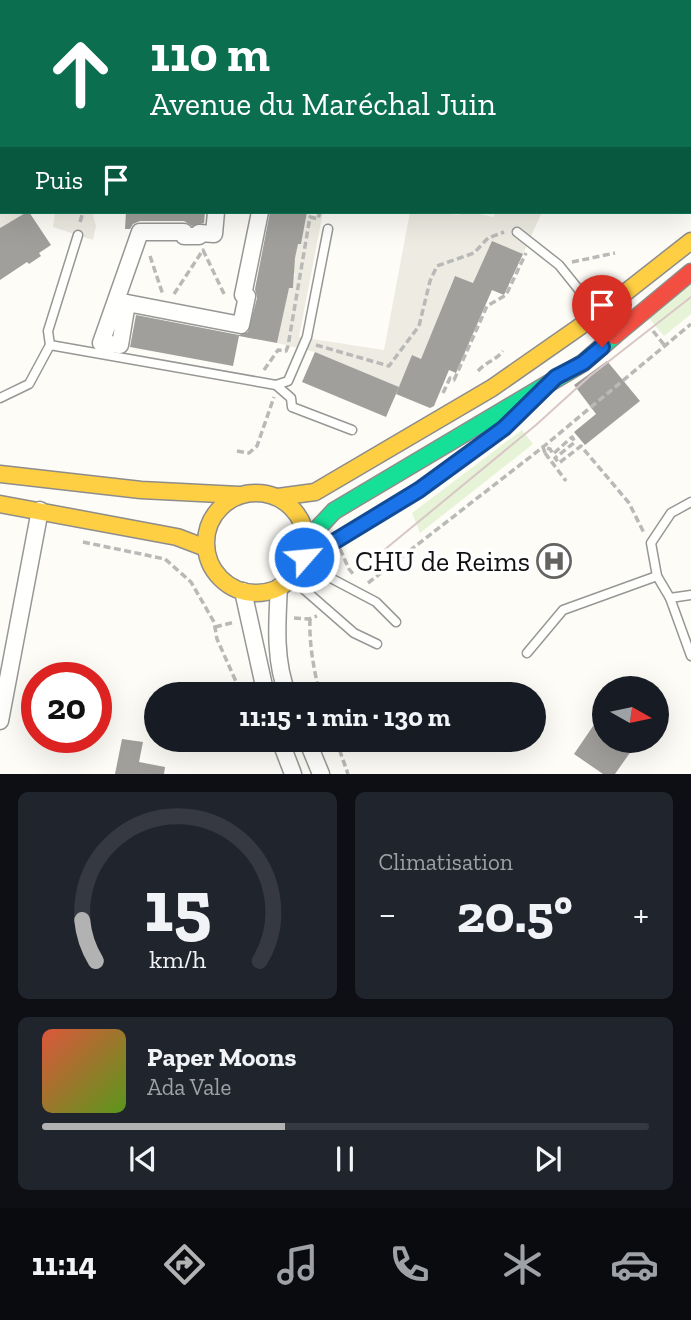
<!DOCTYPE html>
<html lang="fr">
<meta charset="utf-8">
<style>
:root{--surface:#171b24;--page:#20242c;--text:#f1f3f6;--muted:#9ea1a6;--line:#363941;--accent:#b2b2b3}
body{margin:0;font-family:"Zilla Slab",serif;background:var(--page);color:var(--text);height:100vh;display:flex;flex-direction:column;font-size:26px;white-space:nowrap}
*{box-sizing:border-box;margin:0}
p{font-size:23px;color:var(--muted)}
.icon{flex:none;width:38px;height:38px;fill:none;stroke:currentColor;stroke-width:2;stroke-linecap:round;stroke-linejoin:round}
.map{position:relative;height:774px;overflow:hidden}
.sheet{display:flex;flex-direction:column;gap:18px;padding:18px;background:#0d0f14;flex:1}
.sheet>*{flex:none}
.top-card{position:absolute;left:0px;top:0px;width:691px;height:214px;box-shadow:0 7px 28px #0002;background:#0b6e4f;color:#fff;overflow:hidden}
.needle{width:46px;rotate:99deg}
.controls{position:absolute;left:592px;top:676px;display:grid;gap:14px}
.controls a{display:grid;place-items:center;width:77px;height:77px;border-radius:50%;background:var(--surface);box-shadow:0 7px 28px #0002;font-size:35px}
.speed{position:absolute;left:21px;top:662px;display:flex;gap:14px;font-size:35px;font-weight:700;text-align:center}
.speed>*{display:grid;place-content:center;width:91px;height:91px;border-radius:50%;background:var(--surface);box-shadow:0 7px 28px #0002;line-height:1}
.speed .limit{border:10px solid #d22;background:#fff;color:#111}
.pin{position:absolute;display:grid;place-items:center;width:60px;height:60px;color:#fff;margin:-72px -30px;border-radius:50% 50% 50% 0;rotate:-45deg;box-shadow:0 0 7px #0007}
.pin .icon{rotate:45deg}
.me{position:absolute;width:77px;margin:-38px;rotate:63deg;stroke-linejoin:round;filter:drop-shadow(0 0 5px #0008)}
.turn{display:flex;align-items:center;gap:24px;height:147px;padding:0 35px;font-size:32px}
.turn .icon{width:91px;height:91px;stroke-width:2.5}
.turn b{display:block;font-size:49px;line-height:60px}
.then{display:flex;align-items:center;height:66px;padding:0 35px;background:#0003;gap:14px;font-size:26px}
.big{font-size:52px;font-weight:800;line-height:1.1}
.sheet .widget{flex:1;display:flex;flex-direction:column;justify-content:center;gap:10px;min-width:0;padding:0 24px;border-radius:10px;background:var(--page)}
.sheet .dial{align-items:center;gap:0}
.dial svg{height:182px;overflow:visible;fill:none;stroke:var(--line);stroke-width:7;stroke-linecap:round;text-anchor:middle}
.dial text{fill:var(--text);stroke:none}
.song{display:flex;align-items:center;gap:21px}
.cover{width:84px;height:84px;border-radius:10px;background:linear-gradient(135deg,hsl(10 70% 55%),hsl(90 70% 35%))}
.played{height:7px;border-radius:4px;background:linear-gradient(90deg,var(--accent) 40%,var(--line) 40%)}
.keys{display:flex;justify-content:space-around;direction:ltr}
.heat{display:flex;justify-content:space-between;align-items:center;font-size:38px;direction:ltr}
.sheet .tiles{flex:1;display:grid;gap:18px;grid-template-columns:1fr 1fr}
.widget:last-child{grid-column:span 2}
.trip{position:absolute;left:144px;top:682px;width:402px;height:70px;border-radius:35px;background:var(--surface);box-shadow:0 7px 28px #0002;font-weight:800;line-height:70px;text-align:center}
.tabs{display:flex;height:112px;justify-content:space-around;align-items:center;background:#090b0e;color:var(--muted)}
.tabs .icon{width:49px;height:49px}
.tabs .on{color:var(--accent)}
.tabs b{font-size:32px;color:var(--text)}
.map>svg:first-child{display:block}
.green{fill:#e7f3d7}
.plaza{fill:#edebe2}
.building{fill:#a19f9c}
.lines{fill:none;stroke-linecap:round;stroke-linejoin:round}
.lane-casing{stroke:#979795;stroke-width:11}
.street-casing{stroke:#979795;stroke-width:19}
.fast-casing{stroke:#8e8d8b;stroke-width:19}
.slow-casing{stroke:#8e8d8b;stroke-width:19}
.jam-casing{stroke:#8e8d8b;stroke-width:19}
.path{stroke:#b9b9b8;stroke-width:3.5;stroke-dasharray:7 3.5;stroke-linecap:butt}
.lane{stroke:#fffffe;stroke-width:8}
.street{stroke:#fffffe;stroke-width:16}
.fast{stroke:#16e098;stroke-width:16}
.slow{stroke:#ffcf43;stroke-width:16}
.jam{stroke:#f24e42;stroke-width:16}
.tram{stroke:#d9c6c7;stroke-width:2}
.route-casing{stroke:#114b97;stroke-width:18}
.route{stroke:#1a73e8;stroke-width:12}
.labels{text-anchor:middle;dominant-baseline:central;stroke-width:7;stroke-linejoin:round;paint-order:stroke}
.poi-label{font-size:28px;fill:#111;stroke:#fff;text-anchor:end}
</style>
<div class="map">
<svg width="691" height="774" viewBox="0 0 691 774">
<rect width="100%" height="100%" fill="#fdfcf7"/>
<g class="green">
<polygon points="691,281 691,314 664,336 648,317"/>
<polygon points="522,430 533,444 420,533 412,513"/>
</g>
<g class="plaza">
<polygon points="624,0 691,0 691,56 690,2"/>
<polygon points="0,184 2,212 22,212 24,216 12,225 9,222 0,228"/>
<polygon points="55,212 92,212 96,226 93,240 53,227"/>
<polygon points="316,212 323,212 299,337 384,350 410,212 451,212 451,214 459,215 460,212 469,212 494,217 495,212 542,212 523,254 492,241 473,283 455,276 449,289 452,291 421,359 412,355 399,387 315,352 277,343 288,288 293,288 295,274 292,273 303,213 315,215"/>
</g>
<g class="building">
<polygon points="27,212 29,212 51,245 39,253 41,256 29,264 27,262 0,280 0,228"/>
<polygon points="126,212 205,212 204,223 192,226 184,221 140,221 133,224 130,229 125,229"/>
<polygon points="270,212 307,212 301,244 298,244 295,258 293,288 289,288 277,343 239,336 233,366 130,347 136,315 239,335 248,332 257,298 255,289"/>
<polygon points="492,241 523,254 504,295 492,290 456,373 449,370 434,406 430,408 396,394 412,355 421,359 455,276 473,283"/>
<polygon points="315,352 399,387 386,417 302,382"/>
<polygon points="607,361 640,401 585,445 574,432 596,414 574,385"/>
<polygon points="604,710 604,740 624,740 634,747 615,774 603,774 574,754"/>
<polygon points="122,739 143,742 139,762 165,767 164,774 115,774"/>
</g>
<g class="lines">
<g class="lane-casing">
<g id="lane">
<polyline points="0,36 2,31"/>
<polyline points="517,232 559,265 596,311"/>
<polyline points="50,345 276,385 291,398 292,407 352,430"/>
<polyline points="276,385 288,381 307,337 328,229"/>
<polyline points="0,398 29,384 50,345 48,331 78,235"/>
<polyline points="691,502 671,513 651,543 657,576 670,598 691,656"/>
<polyline points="310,554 419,490 504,428 524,409"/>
<polyline points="301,565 323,574 376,602 396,622"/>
<polyline points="291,578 354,633 377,644"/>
<polyline points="670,598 691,595"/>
<polyline points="527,653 563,610 657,576"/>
</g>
</g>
<g class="street-casing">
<g id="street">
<polyline points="336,0 336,2"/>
<polyline points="273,2 275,0"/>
<polyline points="401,2 403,0"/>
<polyline points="216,212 214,234 199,233 199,236 184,236 184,232 140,232 101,343 120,345 127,303 241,325 247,296 243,295 260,212"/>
<path d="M 279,587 C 277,622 274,662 288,695"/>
<polyline points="243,591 266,695"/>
<polyline points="0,721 40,510"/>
<polyline points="280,740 293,774"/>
<polyline points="307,740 321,774"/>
</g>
</g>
<g class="fast-casing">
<polyline id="fast" points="306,548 319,527 334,511 583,363 614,336"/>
</g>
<g class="slow-casing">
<g id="slow">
<polyline points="0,474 141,490 239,495"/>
<circle cx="256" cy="543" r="50"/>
<polyline points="278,497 315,492 492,388 598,314 691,241"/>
<polyline points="0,504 177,537 206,548"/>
</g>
</g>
<g class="jam-casing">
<polyline id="jam" points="614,336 691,272"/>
</g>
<g class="path">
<polyline points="214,0 215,2"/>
<polyline points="14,2 14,0"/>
<polyline points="136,2 137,0"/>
<polyline points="548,2 551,0"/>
<polyline points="0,85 2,87"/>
<polyline points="0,202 2,205"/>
<polyline points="80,222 83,212"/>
<polyline points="150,256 163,295"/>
<polyline points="572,262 615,253"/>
<polyline points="174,294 203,250 225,296"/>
<polyline points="653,331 665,346"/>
<polyline points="316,345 389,366 419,326 430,281 437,266 474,253 488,238 504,232"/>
<polyline points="264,370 278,350 286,351 288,346 310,217 318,219 320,212"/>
<path d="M 478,371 C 486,362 496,360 503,351"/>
<polyline points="443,393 450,378 454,380 487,306 506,295 526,253"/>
<polyline points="237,451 249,453 257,446 274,397"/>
<polyline points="545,453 543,447 550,449 553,454 572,437 575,442 555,458 559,463 581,446 629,503 644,533"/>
<polyline points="545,453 566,481"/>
<polyline points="83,542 165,559 191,582 214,622 217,639 242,695"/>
<polyline points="340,549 349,569 354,575"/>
<polyline points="368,583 543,447 691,324"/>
<polyline points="294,618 309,619 317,616"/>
<path d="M 310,619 C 309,645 314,670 320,695"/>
<polyline points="215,627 235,622"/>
<polyline points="336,740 348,774"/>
</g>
<use href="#lane" class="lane"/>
<use href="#street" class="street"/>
<use href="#fast" class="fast"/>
<use href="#slow" class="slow"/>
<use href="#jam" class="jam"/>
<polyline class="tram" points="372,560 536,425 590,376 691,297"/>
</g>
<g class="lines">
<g class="route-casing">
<polyline id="route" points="304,557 322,549 419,490 504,428 556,377 583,363 602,347"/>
</g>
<use href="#route" class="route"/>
</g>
<defs>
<g id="hospital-ring" transform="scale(1.75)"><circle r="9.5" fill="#fff" stroke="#646362" stroke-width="1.5"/><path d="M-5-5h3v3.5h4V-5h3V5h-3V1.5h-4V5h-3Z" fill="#646362"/></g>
</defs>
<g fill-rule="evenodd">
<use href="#hospital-ring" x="554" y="561"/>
</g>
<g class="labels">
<g class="poi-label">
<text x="530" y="561">CHU de Reims</text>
</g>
</g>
</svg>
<div class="controls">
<a><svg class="needle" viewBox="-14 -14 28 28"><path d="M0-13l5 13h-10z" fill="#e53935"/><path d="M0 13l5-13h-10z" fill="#9ea1a6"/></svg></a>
</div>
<div class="speed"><div class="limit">20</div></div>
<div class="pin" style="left:602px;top:347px;background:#d93025"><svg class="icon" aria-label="arrive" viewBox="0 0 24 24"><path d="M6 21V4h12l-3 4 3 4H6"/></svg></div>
<svg class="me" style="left:304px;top:557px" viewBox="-20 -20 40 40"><circle r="17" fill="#1a73e8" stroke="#fff" stroke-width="3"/><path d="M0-11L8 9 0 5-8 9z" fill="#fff"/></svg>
<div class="trip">11:15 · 1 min · 130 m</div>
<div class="top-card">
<div class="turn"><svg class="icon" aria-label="ahead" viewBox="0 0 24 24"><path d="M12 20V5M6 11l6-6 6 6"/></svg><div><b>110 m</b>Avenue du Maréchal Juin</div></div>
<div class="then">Puis<svg class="icon" aria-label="arrive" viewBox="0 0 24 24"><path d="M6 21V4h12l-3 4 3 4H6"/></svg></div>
</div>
</div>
<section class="sheet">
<div class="tiles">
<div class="widget dial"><svg viewBox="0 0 100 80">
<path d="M14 69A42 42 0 1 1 86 69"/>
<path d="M14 69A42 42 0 0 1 8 51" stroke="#b2b2b3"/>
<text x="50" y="56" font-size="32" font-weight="700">15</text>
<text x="50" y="72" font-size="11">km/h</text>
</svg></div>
<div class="widget"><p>Climatisation</p>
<div class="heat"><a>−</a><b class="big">20.5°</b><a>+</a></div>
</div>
<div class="widget">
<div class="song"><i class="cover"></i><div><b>Paper Moons</b><p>Ada Vale</p></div></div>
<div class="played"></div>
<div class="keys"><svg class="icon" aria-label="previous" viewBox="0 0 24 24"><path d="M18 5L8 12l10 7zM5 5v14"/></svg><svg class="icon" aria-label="pause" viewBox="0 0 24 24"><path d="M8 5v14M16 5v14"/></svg><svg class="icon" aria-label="next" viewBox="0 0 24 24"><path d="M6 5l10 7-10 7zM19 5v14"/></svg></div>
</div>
</div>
</section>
<nav class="tabs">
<b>11:14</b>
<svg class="icon on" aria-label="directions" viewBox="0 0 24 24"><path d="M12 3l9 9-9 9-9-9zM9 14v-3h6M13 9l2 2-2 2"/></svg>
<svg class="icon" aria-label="music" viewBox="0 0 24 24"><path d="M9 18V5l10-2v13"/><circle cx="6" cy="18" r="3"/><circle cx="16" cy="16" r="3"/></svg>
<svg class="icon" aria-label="phone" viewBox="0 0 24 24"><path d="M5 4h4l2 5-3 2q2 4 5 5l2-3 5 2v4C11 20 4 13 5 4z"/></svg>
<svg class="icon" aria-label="climate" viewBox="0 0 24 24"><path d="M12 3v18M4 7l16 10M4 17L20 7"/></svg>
<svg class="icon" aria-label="car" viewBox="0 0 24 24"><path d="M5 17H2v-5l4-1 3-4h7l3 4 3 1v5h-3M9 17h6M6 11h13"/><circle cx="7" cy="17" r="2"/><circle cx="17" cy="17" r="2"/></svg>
</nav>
